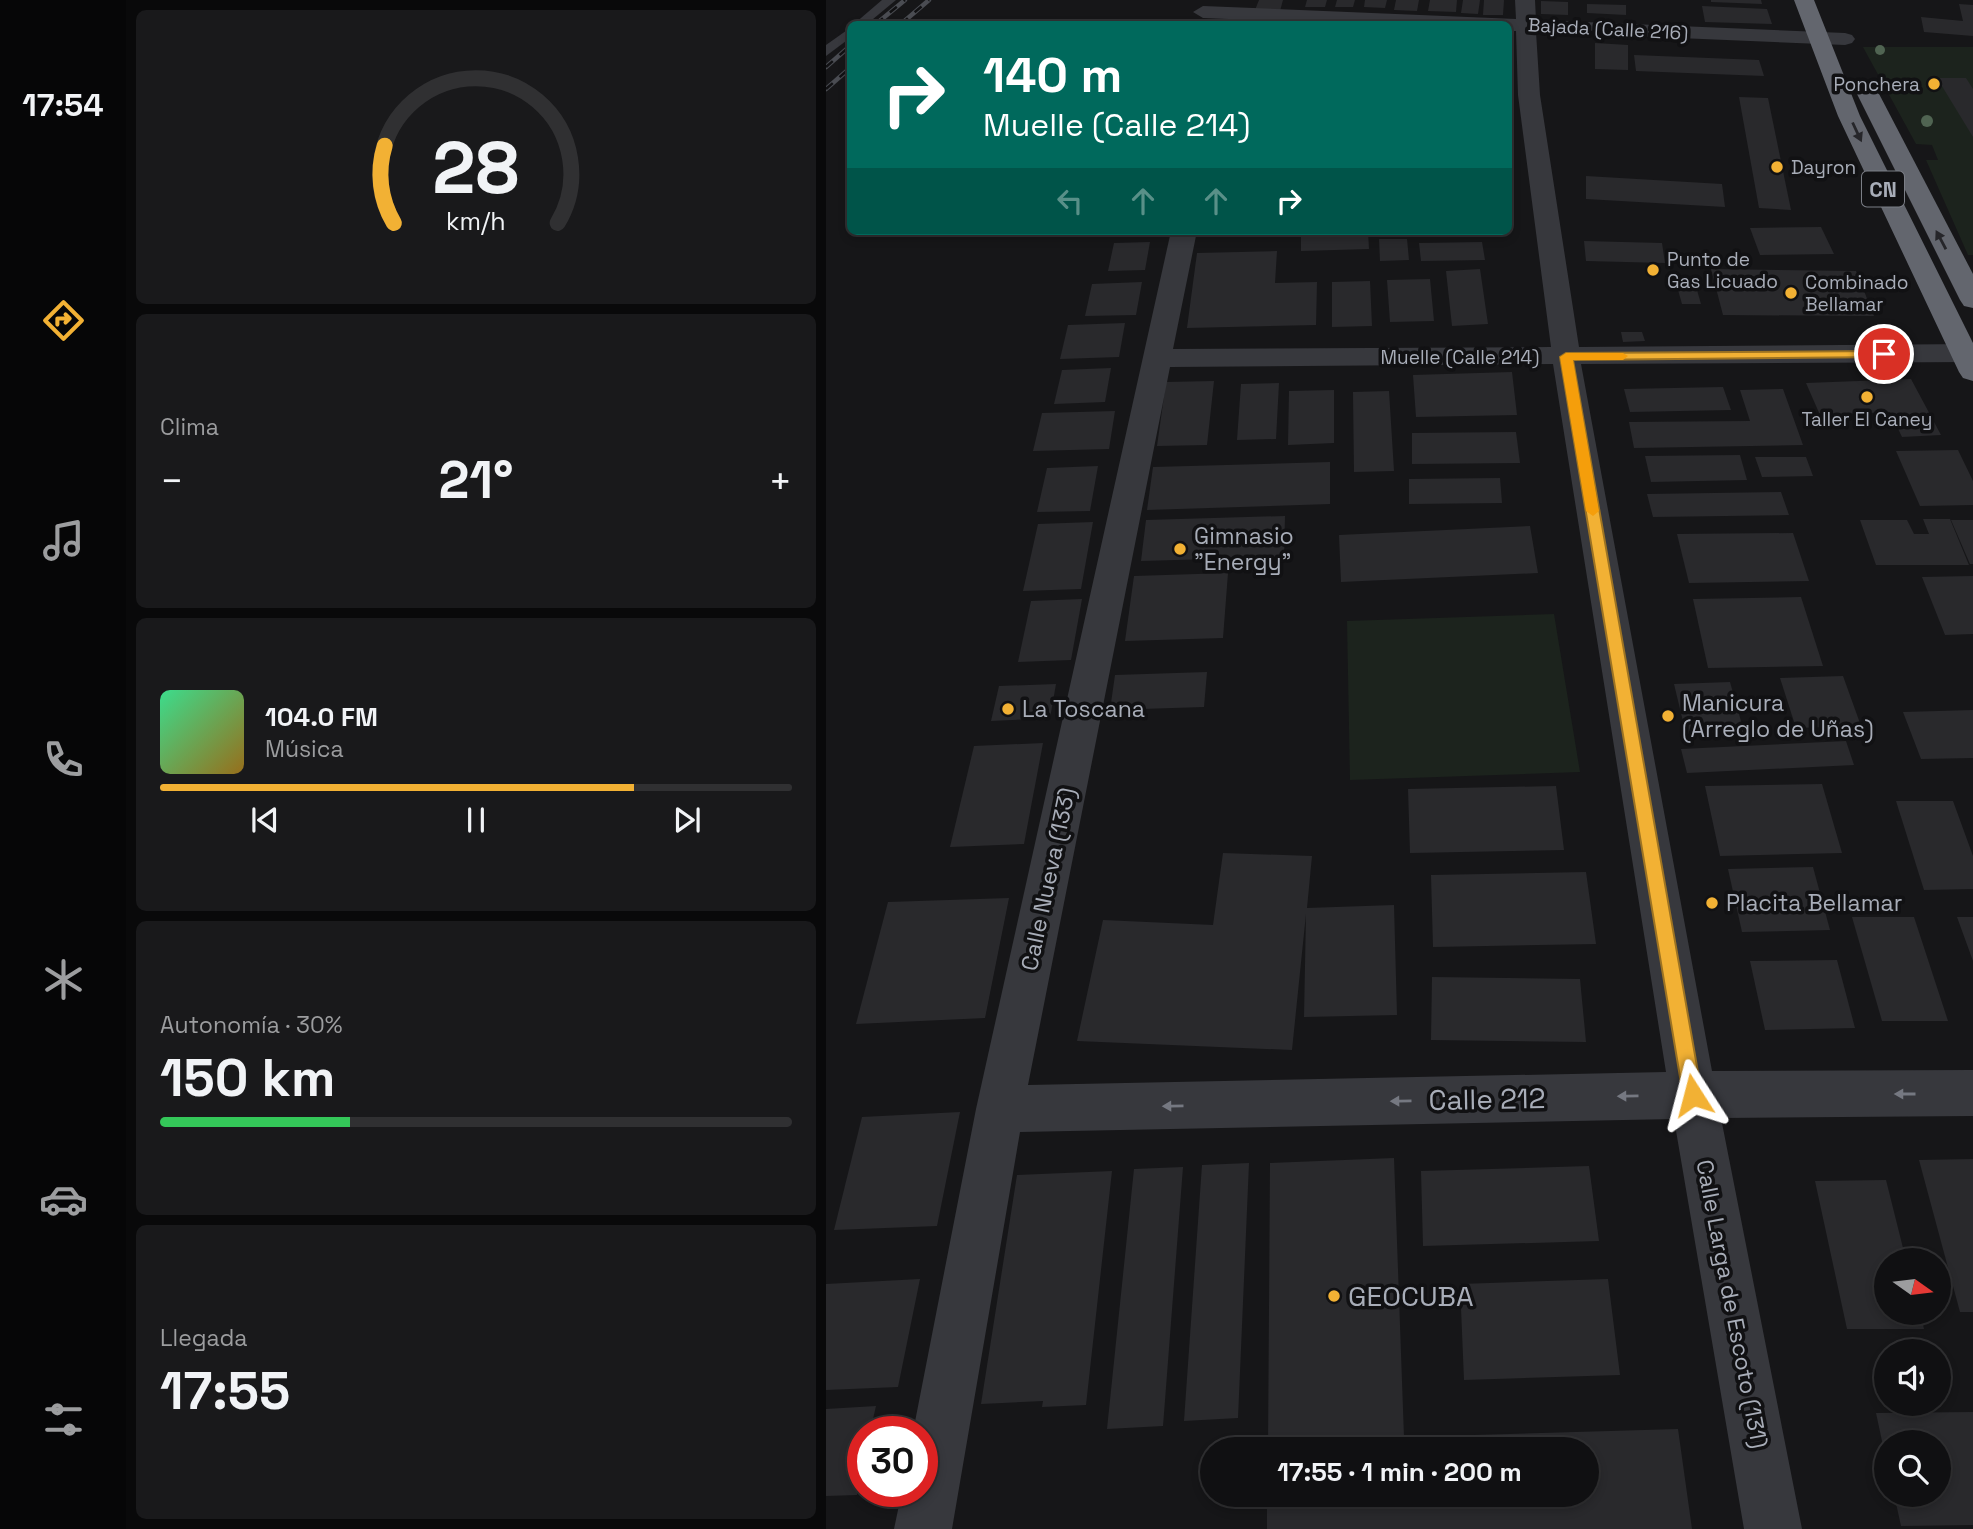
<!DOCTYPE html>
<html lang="es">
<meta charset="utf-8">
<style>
:root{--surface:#101012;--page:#19191b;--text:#f1f3f6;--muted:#9c9d9f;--line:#303032;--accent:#f2b134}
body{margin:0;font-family:"Space Grotesk",sans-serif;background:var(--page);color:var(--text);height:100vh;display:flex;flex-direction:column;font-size:26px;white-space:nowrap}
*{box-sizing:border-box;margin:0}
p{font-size:23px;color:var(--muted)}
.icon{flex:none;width:38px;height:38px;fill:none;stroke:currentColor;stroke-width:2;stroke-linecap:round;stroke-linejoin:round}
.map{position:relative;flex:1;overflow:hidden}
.sheet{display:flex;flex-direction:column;gap:10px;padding:10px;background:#09090a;width:700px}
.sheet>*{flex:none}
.guide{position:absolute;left:21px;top:21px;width:665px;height:214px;border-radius:10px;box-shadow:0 4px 10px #0003,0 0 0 2px var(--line);background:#00695c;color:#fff;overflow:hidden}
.needle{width:46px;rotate:104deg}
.controls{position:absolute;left:1048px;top:1248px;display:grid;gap:14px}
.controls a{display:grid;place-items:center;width:77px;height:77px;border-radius:50%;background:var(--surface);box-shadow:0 4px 10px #0003,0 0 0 2px var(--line);font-size:35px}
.speed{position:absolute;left:21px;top:1416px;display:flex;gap:14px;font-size:35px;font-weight:700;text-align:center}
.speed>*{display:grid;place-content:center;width:91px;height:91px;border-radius:50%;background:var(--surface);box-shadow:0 4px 10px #0003,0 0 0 2px var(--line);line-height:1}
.speed .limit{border:10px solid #d22;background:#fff;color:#111}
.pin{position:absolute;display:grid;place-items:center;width:60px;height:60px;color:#fff;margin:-30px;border:4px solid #fff;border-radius:50%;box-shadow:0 2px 7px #0007}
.me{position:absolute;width:77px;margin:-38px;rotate:351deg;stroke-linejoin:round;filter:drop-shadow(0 0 5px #0008)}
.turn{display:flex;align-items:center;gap:24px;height:147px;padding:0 21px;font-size:32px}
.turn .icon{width:91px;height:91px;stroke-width:2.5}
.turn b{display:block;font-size:49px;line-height:60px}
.lanes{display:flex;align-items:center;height:66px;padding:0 21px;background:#0003;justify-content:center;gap:35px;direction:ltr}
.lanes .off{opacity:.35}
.big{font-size:52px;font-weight:800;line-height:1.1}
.sheet .card{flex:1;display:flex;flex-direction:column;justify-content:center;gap:10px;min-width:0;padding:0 24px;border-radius:10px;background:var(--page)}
.sheet .dial{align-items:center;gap:0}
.dial svg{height:182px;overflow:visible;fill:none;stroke:var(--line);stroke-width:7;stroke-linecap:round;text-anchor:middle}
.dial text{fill:var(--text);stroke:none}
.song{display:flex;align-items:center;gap:21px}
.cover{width:84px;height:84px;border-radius:10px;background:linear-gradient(135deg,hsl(150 70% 55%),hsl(40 70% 35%))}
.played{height:7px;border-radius:4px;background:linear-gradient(90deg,var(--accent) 75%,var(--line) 75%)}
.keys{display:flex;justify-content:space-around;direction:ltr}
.heat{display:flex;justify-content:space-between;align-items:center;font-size:38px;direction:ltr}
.charge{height:10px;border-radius:5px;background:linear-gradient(90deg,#34c759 30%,var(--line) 0)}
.trip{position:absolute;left:374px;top:1437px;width:399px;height:70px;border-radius:35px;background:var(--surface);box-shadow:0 4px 10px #0003,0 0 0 2px var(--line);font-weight:800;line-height:70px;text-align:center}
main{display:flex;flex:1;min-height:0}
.tabs{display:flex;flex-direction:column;width:126px;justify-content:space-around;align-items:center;background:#060607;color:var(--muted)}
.tabs .icon{width:49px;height:49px}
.tabs .selected{color:var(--accent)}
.tabs b{font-size:32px;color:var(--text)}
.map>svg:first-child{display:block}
.green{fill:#1c231d}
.building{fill:#29292c}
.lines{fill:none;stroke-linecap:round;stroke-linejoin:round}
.lane{fill:#37383d;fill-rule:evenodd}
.street{fill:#37383d;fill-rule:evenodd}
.highway{fill:#63666e;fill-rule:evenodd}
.rail-casing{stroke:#4a4c52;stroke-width:4.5}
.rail{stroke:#111113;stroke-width:2.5;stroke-dasharray:9;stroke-linecap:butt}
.tree{fill:#506452}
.oneway{fill:#26262a}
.oneway2{fill:#757881}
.route{fill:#f2b134;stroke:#9d7322;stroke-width:2}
.slow{fill:#f59e0b}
.poi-dot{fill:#f2b134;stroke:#111113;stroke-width:2.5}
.labels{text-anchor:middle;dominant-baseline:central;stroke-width:7;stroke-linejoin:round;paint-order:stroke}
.far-street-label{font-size:19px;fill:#a8adb8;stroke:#111113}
.far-poi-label{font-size:19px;fill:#a8adb8;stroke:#111113;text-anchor:start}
.shield{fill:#111113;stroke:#7b7e86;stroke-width:2}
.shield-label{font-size:21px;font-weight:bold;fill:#a8adb8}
.poi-label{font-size:23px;fill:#a8adb8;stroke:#111113;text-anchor:start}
.street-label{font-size:23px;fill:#a8adb8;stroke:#111113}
.near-street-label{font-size:28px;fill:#a8adb8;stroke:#111113}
.near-poi-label{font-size:28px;fill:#a8adb8;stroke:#111113;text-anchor:start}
</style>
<main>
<nav class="tabs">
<b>17:54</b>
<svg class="icon selected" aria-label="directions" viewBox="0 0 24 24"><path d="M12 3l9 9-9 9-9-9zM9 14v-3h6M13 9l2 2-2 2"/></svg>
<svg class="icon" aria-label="music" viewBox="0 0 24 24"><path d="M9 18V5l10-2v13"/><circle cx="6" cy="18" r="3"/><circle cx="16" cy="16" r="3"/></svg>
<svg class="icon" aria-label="phone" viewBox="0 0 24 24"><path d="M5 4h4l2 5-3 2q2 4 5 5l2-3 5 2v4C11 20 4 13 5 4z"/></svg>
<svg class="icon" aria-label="climate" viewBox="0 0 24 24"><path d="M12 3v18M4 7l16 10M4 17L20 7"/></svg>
<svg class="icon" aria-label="car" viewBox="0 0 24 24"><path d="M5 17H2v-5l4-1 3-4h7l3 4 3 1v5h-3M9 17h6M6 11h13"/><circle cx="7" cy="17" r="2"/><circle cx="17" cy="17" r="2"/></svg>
<svg class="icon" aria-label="filters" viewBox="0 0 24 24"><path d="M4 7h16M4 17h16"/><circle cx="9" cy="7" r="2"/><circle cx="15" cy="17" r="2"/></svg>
</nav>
<section class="sheet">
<div class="card dial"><svg viewBox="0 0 100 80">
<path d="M14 69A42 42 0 1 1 86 69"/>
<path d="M14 69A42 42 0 0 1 10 35" stroke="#f2b134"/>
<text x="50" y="56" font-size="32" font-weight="700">28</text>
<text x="50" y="72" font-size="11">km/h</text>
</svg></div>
<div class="card"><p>Clima</p>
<div class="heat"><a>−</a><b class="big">21°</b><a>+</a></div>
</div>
<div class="card">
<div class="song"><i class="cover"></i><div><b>104.0 FM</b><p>Música</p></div></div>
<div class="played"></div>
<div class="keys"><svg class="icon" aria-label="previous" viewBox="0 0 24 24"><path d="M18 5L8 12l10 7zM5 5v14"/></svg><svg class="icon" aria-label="pause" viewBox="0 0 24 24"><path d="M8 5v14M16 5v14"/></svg><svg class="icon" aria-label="next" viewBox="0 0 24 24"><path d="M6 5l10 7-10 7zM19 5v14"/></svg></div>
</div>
<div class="card"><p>Autonomía · 30%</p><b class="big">150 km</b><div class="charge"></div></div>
<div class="card"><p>Llegada</p><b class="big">17:55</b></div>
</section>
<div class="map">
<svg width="1147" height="1529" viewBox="0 0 1147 1529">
<rect width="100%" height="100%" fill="#161618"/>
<g class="green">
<polygon points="1037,47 1147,47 1147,255 1142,255 1100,160 1112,160 1106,145 1090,144"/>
<polygon points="728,614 754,772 524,780 521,621"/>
</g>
<g class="building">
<polygon points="433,0 457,0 454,11 429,10"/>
<polygon points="481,0 501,0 499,7 479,7"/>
<polygon points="511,0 529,0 527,7 509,7"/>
<polygon points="539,0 561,0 559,8 538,7"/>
<polygon points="570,0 593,0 591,11 568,10"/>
<polygon points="604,0 631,0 630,12 602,11"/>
<polygon points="637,0 654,0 652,14 635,13"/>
<polygon points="658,0 678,0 677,15 657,15"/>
<polygon points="885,0 935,0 936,4 885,2"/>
<polygon points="715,1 742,2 742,15 715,14"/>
<polygon points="761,4 800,5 800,15 761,13"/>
<polygon points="1133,4 1147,5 1147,36 1098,32 1095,17 1137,21"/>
<polygon points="876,6 941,9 946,24 879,22"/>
<polygon points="769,43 802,45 802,70 769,69"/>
<polygon points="808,55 933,60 938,76 810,71"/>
<polygon points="1111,78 1140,78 1147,89 1147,137"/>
<polygon points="913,97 942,98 965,210 933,208"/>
<polygon points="760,176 896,184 899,207 760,199"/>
<polygon points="995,227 1008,254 934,255 924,228"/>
<polygon points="475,231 542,231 543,249 475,251"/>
<polygon points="553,239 581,239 583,260 554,261"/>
<polygon points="758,241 836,243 839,263 760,261"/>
<polygon points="324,242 319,270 282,271 288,243"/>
<polygon points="656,242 659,260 595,261 593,243"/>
<polygon points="451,251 449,283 491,282 490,325 361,328 371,253"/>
<polygon points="654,269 662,324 626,326 620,271"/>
<polygon points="885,269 1030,271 1048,316 897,315"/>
<polygon points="604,279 608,321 564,322 561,280"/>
<polygon points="544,281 546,326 506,327 506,282"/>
<polygon points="316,282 310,315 259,316 266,284"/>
<polygon points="852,290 871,290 875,304 856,304"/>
<polygon points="299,323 293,357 234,359 242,325"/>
<polygon points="795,332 816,332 819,341 797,342"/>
<polygon points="285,368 279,402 228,404 236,370"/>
<polygon points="686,372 691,415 590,417 587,375"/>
<polygon points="1085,379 1115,435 1076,437 1064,412 994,415 980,383"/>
<polygon points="388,381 381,445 331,446 340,382"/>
<polygon points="453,383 450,439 411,440 415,384"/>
<polygon points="897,387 905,410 804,412 798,389"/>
<polygon points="957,389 977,445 808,448 803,422 924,421 914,390"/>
<polygon points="508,390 508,443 462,445 463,391"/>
<polygon points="563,391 568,471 528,472 527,392"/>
<polygon points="289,411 283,449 207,451 216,413"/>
<polygon points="690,432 694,463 586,464 586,433"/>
<polygon points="1132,450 1147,481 1147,505 1094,506 1070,451"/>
<polygon points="914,455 921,480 825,482 819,456"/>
<polygon points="929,457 980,457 987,476 936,477"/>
<polygon points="504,462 504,504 321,510 327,467"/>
<polygon points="272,466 264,511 211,512 221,468"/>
<polygon points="674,478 676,503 583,504 583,479"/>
<polygon points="955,492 963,515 827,517 821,494"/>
<polygon points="459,516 458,557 315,561 320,520"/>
<polygon points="1097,519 1124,519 1143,565 1050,565 1034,520 1081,520 1088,534 1103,534"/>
<polygon points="1125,520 1147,520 1147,564 1144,564"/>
<polygon points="267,522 255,589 197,591 212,524"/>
<polygon points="704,526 712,573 515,582 513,535"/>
<polygon points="967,533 983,581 863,583 851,534"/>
<polygon points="402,573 397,638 299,641 308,576"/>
<polygon points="1147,576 1147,634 1119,635 1096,577"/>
<polygon points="975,597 997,666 882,668 867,599"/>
<polygon points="256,599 245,660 192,662 205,601"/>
<polygon points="381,672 378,707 284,710 289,675"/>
<polygon points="1017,676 1035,726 970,728 954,678"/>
<polygon points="904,682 918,732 860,734 848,684"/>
<polygon points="230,684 224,718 165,721 173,686"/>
<polygon points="1147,710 1147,758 1095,759 1077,712"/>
<polygon points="1020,741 1028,765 861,773 855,749"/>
<polygon points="217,743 198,844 124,847 148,746"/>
<polygon points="996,784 1016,853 894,856 879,786"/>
<polygon points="730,786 738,850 584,853 582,789"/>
<polygon points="1070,801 1127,801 1147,856 1147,889 1098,890"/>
<polygon points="397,853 486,856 481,908 568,905 571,1015 478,1017 480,914 466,1050 251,1041 277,920 387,925"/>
<polygon points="987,867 1004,930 916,932 902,869"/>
<polygon points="760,872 770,944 607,947 605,875"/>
<polygon points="183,898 159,1018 30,1024 62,902"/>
<polygon points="1026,917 1088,917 1122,1021 1056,1021"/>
<polygon points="1131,917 1147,917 1147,961"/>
<polygon points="1011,960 1029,1028 939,1030 924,961"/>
<polygon points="606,977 754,979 760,1042 605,1040"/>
<polygon points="134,1112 111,1226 8,1230 36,1117"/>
<polygon points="568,1158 578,1437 852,1429 866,1529 441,1529 441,1494 761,1494 761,1449 442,1449 444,1163"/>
<polygon points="1147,1159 1147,1312 1134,1312 1093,1160"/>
<polygon points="423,1163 412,1418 358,1421 376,1165"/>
<polygon points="763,1166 773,1241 597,1246 595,1171"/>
<polygon points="357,1167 337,1426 281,1429 308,1169"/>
<polygon points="286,1171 260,1405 216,1407 217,1401 155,1404 191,1175"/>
<polygon points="1060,1180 1080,1260 1060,1260 1060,1312 1094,1312 1098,1329 1021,1329 989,1181"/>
<polygon points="94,1279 72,1387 0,1390 0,1284"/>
<polygon points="782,1279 794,1375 638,1380 634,1284"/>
<polygon points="50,1406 44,1432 37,1432 37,1467 31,1495 0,1496 0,1409"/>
<polygon points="1147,1412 1147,1525 1075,1526 1068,1494 1113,1494 1113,1442 1060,1442 1059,1455 1050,1413"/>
</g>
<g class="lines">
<g class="lane">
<polygon points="56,0 70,0 41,24 28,24"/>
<polygon points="24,28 24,38 0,56 0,45"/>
</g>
<path class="street" d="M 689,0 L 709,0 L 710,20 L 1019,33 L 1026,35 L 1029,39 L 1026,43 L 1019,45 L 710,32 L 714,95 L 753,347 L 1147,344 L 1147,362 L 755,364 L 886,1071 L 1147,1070 L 1147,1116 L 895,1118 L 976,1529 L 918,1529 L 848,1119 L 194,1132 L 126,1529 L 68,1529 L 76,1491 L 96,1491 L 96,1432 L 87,1432 L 150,1109 L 345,231 L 371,231 L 347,349 L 725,347 L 692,95 L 690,31 L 682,31 L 682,24 L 534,24 L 377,18 L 367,12 L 377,6 L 690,19 ZM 727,364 L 840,1072 L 202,1085 L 344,367 Z"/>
<g class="highway">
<polygon points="968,0 988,0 1034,116 1147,343 1147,381 1137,378 1133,372 1012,116"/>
<polygon points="1040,84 1048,85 1051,90 1147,274 1147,308 1138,306 1134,300 1029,90 1032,85"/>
</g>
<g class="rail-casing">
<g id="rail">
<polyline points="50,24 79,0"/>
<polyline points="75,24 103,0"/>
<polyline points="0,67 24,46"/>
<polyline points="0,89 24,68"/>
</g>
</g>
<use href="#rail" class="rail"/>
</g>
<g class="tree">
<circle cx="1054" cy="50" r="5"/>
<circle cx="1101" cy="121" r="6"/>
</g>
<defs><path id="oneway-solid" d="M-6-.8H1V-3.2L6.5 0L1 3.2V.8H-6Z" transform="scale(1.75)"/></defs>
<g class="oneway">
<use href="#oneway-solid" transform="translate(1031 132) rotate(65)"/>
<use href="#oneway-solid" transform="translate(1115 240) rotate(-118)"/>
</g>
<g class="oneway2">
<use href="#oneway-solid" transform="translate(1079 1094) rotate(180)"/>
<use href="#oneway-solid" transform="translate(802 1096) rotate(179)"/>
<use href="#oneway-solid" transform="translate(575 1101) rotate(179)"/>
<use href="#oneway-solid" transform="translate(347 1106) rotate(179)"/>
</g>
<polygon class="route" points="1058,351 1062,352 1062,357 747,360 876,1095 873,1102 867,1104 860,1102 857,1095 734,357 740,353"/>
<polygon class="slow" points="740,353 797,353 802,356 797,360 747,360 773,511 767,516 760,511 734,357"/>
<g class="poi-dot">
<circle cx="1108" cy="84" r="7"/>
<circle cx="951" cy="167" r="7"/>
<circle cx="827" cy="270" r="7"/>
<circle cx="965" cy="293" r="7"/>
<circle cx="1041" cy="397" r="7"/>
<circle cx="354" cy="549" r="7"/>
<circle cx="182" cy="709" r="7"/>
<circle cx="842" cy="716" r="7"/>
<circle cx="886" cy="903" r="7"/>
<circle cx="508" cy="1296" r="7"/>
</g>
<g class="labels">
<g class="far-street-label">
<text transform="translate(782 29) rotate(3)">Bajada (Calle 216)</text>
<text x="634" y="357">Muelle (Calle 214)</text>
</g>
<g class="far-poi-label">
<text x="1094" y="84" text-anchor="end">Ponchera</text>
<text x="965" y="167">Dayron</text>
<text x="841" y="259">Punto de<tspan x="841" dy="22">Gas Licuado</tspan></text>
<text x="979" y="282">Combinado<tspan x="979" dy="22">Bellamar</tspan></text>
<text x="1041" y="419" text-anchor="middle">Taller El Caney</text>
</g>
<rect class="shield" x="1036" y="171.5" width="42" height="35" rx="5"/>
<g class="shield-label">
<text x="1057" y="189">CN</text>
</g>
<g class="poi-label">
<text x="368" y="536">Gimnasio<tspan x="368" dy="26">"Energy"</tspan></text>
<text x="856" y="703">Manicura<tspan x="856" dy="26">(Arreglo de Uñas)</tspan></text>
<text x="196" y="709">La Toscana</text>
<text x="900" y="903">Placita Bellamar</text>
</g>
<g class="street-label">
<text transform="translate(222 879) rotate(-78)">Calle Nueva (133)</text>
<text transform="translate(906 1304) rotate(79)">Calle Larga de Escoto (131)</text>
</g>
<g class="near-street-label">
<text transform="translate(661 1099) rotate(-1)">Calle 212</text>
</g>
<g class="near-poi-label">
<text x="522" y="1296">GEOCUBA</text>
</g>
</g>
</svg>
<div class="controls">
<a><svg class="needle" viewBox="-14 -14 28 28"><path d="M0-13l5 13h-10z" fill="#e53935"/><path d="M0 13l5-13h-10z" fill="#9c9d9f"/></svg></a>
<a><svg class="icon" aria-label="sound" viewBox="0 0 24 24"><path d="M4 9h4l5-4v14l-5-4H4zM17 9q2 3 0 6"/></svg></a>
<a><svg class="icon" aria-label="search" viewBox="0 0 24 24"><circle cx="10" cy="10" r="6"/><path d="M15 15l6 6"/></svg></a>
</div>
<div class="speed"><div class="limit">30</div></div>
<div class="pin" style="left:1058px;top:354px;background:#d93025"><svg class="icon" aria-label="arrive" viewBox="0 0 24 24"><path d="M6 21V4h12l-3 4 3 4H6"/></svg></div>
<svg class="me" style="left:867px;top:1095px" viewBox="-20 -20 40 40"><path d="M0-17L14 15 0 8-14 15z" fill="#f2b134" stroke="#fff" stroke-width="4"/></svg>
<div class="trip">17:55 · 1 min · 200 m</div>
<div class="guide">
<div class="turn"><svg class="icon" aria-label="right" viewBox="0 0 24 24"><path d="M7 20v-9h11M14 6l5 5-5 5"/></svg><div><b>140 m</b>Muelle (Calle 214)</div></div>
<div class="lanes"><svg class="icon off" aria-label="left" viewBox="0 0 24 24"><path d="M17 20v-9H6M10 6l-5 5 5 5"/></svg><svg class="icon off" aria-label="ahead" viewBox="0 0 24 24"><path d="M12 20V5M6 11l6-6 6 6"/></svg><svg class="icon off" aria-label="ahead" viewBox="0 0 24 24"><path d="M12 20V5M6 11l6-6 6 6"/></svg><svg class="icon" aria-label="right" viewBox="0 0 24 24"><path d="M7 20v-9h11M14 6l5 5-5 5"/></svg></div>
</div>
</div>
</main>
